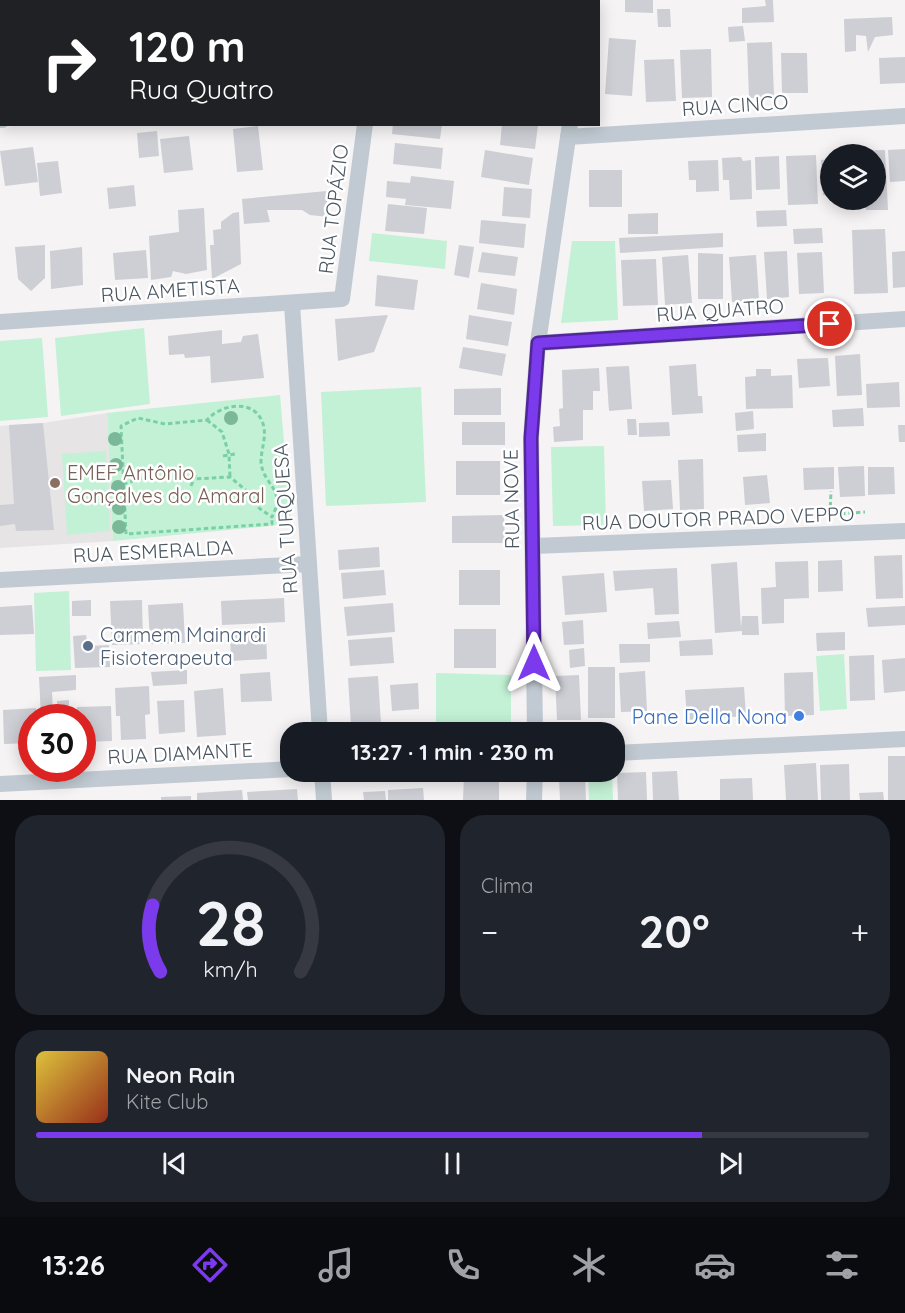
<!DOCTYPE html>
<html lang="pt">
<meta charset="utf-8">
<style>
:root{--surface:#171b24;--page:#20242c;--text:#f1f3f6;--muted:#9ea1a6;--line:#363941;--accent:#7c3aed}
body{margin:0;font-family:Quicksand,sans-serif;background:var(--page);color:var(--text);height:100vh;display:flex;flex-direction:column;font-size:22px;white-space:nowrap}
*{box-sizing:border-box;margin:0}
p{font-size:20px;color:var(--muted)}
.icon{flex:none;width:33px;height:33px;fill:none;stroke:currentColor;stroke-width:2;stroke-linecap:round;stroke-linejoin:round}
.map{position:relative;height:800px;overflow:hidden}
.sheet{display:flex;flex-direction:column;gap:15px;padding:15px;background:#0d0f14;flex:1}
.sheet>*{flex:none}
.guide{position:absolute;left:0px;top:0px;width:600px;height:126px;box-shadow:0 3px 15px #0003;background:#202124;color:#fff;overflow:hidden}
.tools{position:absolute;left:820px;top:144px;display:grid;gap:12px}
.tools a{display:grid;place-items:center;width:66px;height:66px;border-radius:50%;background:var(--surface);box-shadow:0 3px 15px #0003;font-size:30px}
.speed{position:absolute;left:18px;top:704px;display:flex;gap:12px;font-size:30px;font-weight:700;text-align:center}
.speed>*{display:grid;place-content:center;width:78px;height:78px;border-radius:50%;background:var(--surface);box-shadow:0 3px 15px #0003;line-height:1}
.speed .limit{border:9px solid #d22;background:#fff;color:#111}
.pin{position:absolute;display:grid;place-items:center;width:51px;height:51px;color:#fff;margin:-26px;border:3px solid #fff;border-radius:50%;box-shadow:0 2px 6px #0007}
.me{position:absolute;width:66px;margin:-33px;rotate:0deg;stroke-linejoin:round;filter:drop-shadow(0 0 4px #0008)}
.turn{display:flex;align-items:center;gap:21px;height:126px;padding:0 30px;font-size:27px}
.turn .icon{width:78px;height:78px;stroke-width:2.5}
.turn b{display:block;font-size:42px;line-height:51px}
.big{font-size:45px;font-weight:700;line-height:1.1}
.sheet .widget{flex:1;display:flex;flex-direction:column;justify-content:center;gap:9px;min-width:0;padding:0 21px;border-radius:24px;background:var(--page)}
.sheet .dial{align-items:center;gap:0}
.dial svg{height:156px;overflow:visible;fill:none;stroke:var(--line);stroke-width:7;stroke-linecap:round;text-anchor:middle}
.dial text{fill:var(--text);stroke:none}
.song{display:flex;align-items:center;gap:18px}
.cover{width:72px;height:72px;border-radius:9px;background:linear-gradient(135deg,hsl(50 70% 55%),hsl(10 70% 35%))}
.played{height:6px;border-radius:3px;background:linear-gradient(90deg,var(--accent) 80%,var(--line) 80%)}
.keys{display:flex;justify-content:space-around;direction:ltr}
.heat{display:flex;justify-content:space-between;align-items:center;font-size:33px;direction:ltr}
.sheet .tiles{flex:1;display:grid;gap:15px;grid-template-columns:1fr 1fr}
.widget:last-child{grid-column:span 2}
.trip{position:absolute;left:280px;top:722px;width:345px;height:60px;border-radius:24px;background:var(--surface);box-shadow:0 3px 15px #0003;font-weight:700;line-height:60px;text-align:center}
.dock{display:flex;height:96px;justify-content:space-around;align-items:center;background:#090b0e;color:var(--muted)}
.dock .icon{width:42px;height:42px}
.dock .selected{color:var(--accent)}
.dock b{font-size:27px;color:var(--text)}
.map>svg:first-child{display:block}
.education{fill:#e6e4e5}
.green{fill:#c3f1d5}
.building{fill:#cdcfd5}
.lines{fill:none;stroke-linecap:round;stroke-linejoin:round}
.path{stroke:#7ad0a6;stroke-width:3;stroke-dasharray:4.5 3;stroke-linecap:butt}
.street{stroke:#c1cad2;stroke-width:16}
.tree{fill:#7bb799}
.route-casing{stroke:#51269a;stroke-width:15}
.route{stroke:#7c3aed;stroke-width:10}
.education-dot{fill:#8d6e63;stroke:#fff;stroke-width:2}
.service-dot{fill:#5c6f8a;stroke:#fff;stroke-width:2}
.shop-dot{fill:#3f7fe0;stroke:#fff;stroke-width:2}
.labels{text-anchor:middle;dominant-baseline:central;stroke-width:5;stroke-linejoin:round;paint-order:stroke}
.street-label{font-size:20px;fill:#4a5661;stroke:#fff}
.education-label{font-size:20px;fill:#785e54;stroke:#fff;text-anchor:start}
.service-label{font-size:20px;fill:#4e5e75;stroke:#fff;text-anchor:start}
.shop-label{font-size:20px;fill:#366cbe;stroke:#fff;text-anchor:end}
</style>
<div class="map">
<svg width="905" height="800" viewBox="0 0 905 800">
<rect width="100%" height="100%" fill="#f5f3f3"/>
<polygon class="education" points="107,413 113,541 0,548 0,426 43,423"/>
<g class="green">
<polygon points="372,233 447,241 445,269 369,261"/>
<polygon points="572,241 615,241 618,320 561,323"/>
<polygon points="144,328 150,404 61,416 55,338"/>
<polygon points="42,338 48,417 0,421 0,341"/>
<polygon points="421,387 426,502 326,506 321,392"/>
<polygon points="280,395 291,524 113,541 107,413"/>
<polygon points="604,446 606,525 553,526 551,447"/>
<polygon points="106,451 110,531 67,535 62,454"/>
<polygon points="69,591 71,670 36,671 34,593"/>
<polygon points="844,654 847,709 820,711 816,656"/>
<polygon points="436,673 511,675 511,730 436,730"/>
<polygon points="588,771 612,771 613,800 589,800"/>
</g>
<g class="building">
<polygon points="625,0 653,0 653,13 625,12"/>
<polygon points="765,0 773,0 774,22 742,23 742,8 766,6"/>
<polygon points="657,9 670,9 671,27 658,27"/>
<polygon points="892,17 893,35 875,37 868,52 866,36 856,35 856,51 845,52 844,19"/>
<polygon points="743,26 745,41 729,42 728,27"/>
<polygon points="609,38 636,40 632,96 605,94"/>
<polygon points="772,42 774,97 749,98 747,43"/>
<polygon points="711,49 712,97 682,98 680,50"/>
<polygon points="781,53 807,53 808,93 782,93"/>
<polygon points="905,57 905,83 880,84 879,58"/>
<polygon points="674,59 676,101 646,102 644,60"/>
<polygon points="393,124 442,124 440,139 392,134"/>
<polygon points="502,124 538,125 535,149 500,145"/>
<polygon points="258,126 263,170 237,172 233,129"/>
<polygon points="157,131 159,156 139,158 137,133"/>
<polygon points="189,136 193,170 164,173 160,139"/>
<polygon points="395,143 443,148 441,169 393,164"/>
<polygon points="33,147 38,182 5,186 0,151"/>
<polygon points="905,149 905,181 890,182 888,150"/>
<polygon points="485,150 533,158 529,185 481,177"/>
<polygon points="885,150 888,210 866,210 865,200 876,200 876,154 853,154 853,151"/>
<polygon points="816,155 818,204 788,205 786,156"/>
<polygon points="779,156 780,189 756,190 755,157"/>
<polygon points="741,157 743,161 751,160 752,199 730,200 729,180 723,180 722,158"/>
<polygon points="831,159 831,195 823,195 821,160"/>
<polygon points="718,160 719,191 696,192 696,180 689,180 688,161"/>
<polygon points="58,161 62,193 40,196 37,163"/>
<rect x="589" y="170" width="33" height="37"/>
<polygon points="411,176 454,181 451,209 405,205 406,199 386,197 387,181 410,183"/>
<polygon points="134,185 136,206 109,209 107,188"/>
<polygon points="504,187 532,189 530,218 502,216"/>
<polygon points="327,191 329,217 310,215 302,210 267,210 270,222 244,224 242,199"/>
<polygon points="388,204 427,208 424,234 385,231"/>
<polygon points="204,208 207,270 186,274 173,271 171,277 151,280 149,236 179,232 178,210"/>
<polygon points="786,210 787,226 757,227 756,211"/>
<polygon points="239,212 241,264 212,279 210,245 214,245 213,230 221,229 221,222 233,213"/>
<polygon points="658,213 658,234 628,234 628,214"/>
<polygon points="481,220 526,224 524,248 479,243"/>
<polygon points="822,228 823,243 794,244 793,229"/>
<polygon points="885,229 888,293 854,294 852,230"/>
<polygon points="723,233 723,247 620,253 619,238"/>
<polygon points="45,245 45,278 31,291 18,279 15,247"/>
<polygon points="459,245 474,247 469,278 454,275"/>
<polygon points="82,247 83,285 51,289 50,251"/>
<polygon points="146,250 148,278 115,280 113,253"/>
<polygon points="787,251 789,297 767,299 764,252"/>
<polygon points="905,251 905,287 893,288 892,252"/>
<polygon points="482,252 518,257 515,276 478,272"/>
<polygon points="822,252 824,293 799,294 797,253"/>
<polygon points="698,253 723,254 723,299 698,299"/>
<polygon points="688,255 692,303 665,305 662,257"/>
<polygon points="756,255 759,300 732,302 729,257"/>
<polygon points="656,259 658,305 623,306 621,260"/>
<polygon points="377,275 418,280 414,310 375,306"/>
<polygon points="481,283 517,289 514,315 477,309"/>
<polygon points="388,315 374,352 338,361 335,319"/>
<polygon points="469,315 512,322 508,346 466,339"/>
<polygon points="222,330 222,344 241,342 243,336 258,334 264,378 211,383 210,356 185,358 184,354 169,355 168,336"/>
<polygon points="463,347 506,354 502,376 459,368"/>
<polygon points="860,354 862,395 837,396 835,356"/>
<polygon points="828,358 830,386 799,388 797,359"/>
<polygon points="696,364 698,396 702,396 703,413 672,415 669,366"/>
<polygon points="629,366 632,409 609,411 606,367"/>
<polygon points="599,368 600,391 593,391 593,410 583,410 583,440 554,442 553,427 560,426 559,409 563,408 562,370"/>
<polygon points="756,369 771,369 771,376 792,375 793,408 746,409 745,377 756,376"/>
<polygon points="899,382 900,407 867,408 866,384"/>
<polygon points="501,388 501,415 454,415 454,389"/>
<polygon points="863,408 864,426 833,427 832,410"/>
<polygon points="753,411 754,429 736,431 735,413"/>
<polygon points="627,419 636,419 637,435 628,435"/>
<rect x="462" y="422" width="43" height="23"/>
<polygon points="669,422 670,436 639,437 639,423"/>
<polygon points="43,423 54,530 16,531 15,524 0,526 0,505 14,504 9,425"/>
<polygon points="898,425 905,425 905,442 899,442"/>
<polygon points="766,433 766,451 738,452 737,435"/>
<polygon points="703,459 704,509 680,510 678,460"/>
<rect x="456" y="461" width="44" height="34"/>
<polygon points="864,466 865,496 840,497 838,467"/>
<polygon points="834,467 834,489 804,490 803,468"/>
<polygon points="868,467 894,467 895,494 868,495"/>
<polygon points="767,475 770,503 745,505 743,477"/>
<polygon points="671,480 673,509 644,511 642,481"/>
<polygon points="504,515 505,543 452,543 452,516"/>
<polygon points="379,547 380,567 339,570 338,550"/>
<polygon points="902,555 903,598 876,599 874,556"/>
<polygon points="842,560 843,591 818,592 818,561"/>
<polygon points="808,561 809,598 784,599 784,623 762,624 761,588 776,587 775,562"/>
<polygon points="737,562 741,628 742,616 758,616 759,635 742,635 742,631 715,633 711,564"/>
<polygon points="677,568 679,614 655,615 653,588 615,591 613,571"/>
<polygon points="384,570 386,595 343,599 341,573"/>
<rect x="459" y="570" width="41" height="35"/>
<polygon points="604,573 607,612 565,615 562,576"/>
<polygon points="284,598 285,622 222,625 221,601"/>
<polygon points="91,600 91,616 72,616 72,601"/>
<polygon points="142,600 143,644 112,645 110,601"/>
<polygon points="183,603 185,643 150,644 148,605"/>
<polygon points="393,603 395,632 347,636 344,607"/>
<polygon points="32,605 34,634 0,635 0,607"/>
<polygon points="905,606 905,625 868,627 866,608"/>
<polygon points="583,620 584,644 564,645 562,622"/>
<polygon points="679,621 681,637 648,639 647,623"/>
<rect x="454" y="629" width="42" height="39"/>
<polygon points="266,632 267,659 231,661 230,633"/>
<polygon points="845,632 845,650 817,651 816,633"/>
<polygon points="86,635 88,646 109,645 110,667 75,668 73,636"/>
<polygon points="392,637 394,663 350,666 348,640"/>
<polygon points="712,639 713,655 680,656 679,641"/>
<polygon points="619,644 650,644 650,662 620,663"/>
<polygon points="584,648 585,666 570,668 569,650"/>
<polygon points="874,655 875,700 850,701 849,656"/>
<polygon points="905,658 905,691 884,693 882,660"/>
<rect x="588" y="667" width="27" height="51"/>
<polygon points="187,670 187,684 153,686 151,672"/>
<polygon points="645,671 647,711 621,712 619,673"/>
<polygon points="270,672 272,701 241,702 240,674"/>
<polygon points="813,672 814,715 785,716 784,673"/>
<polygon points="76,675 76,690 52,692 53,714 57,713 57,701 69,700 69,717 41,717 39,677"/>
<polygon points="579,675 581,720 557,720 555,676"/>
<polygon points="378,676 381,724 351,726 348,678"/>
<polygon points="418,683 419,709 392,711 390,685"/>
<polygon points="149,686 150,714 145,715 146,739 121,740 120,716 116,716 115,688"/>
<polygon points="744,687 746,716 687,720 685,690"/>
<polygon points="223,688 226,735 197,737 194,691"/>
<polygon points="184,700 185,732 159,734 157,701"/>
<polygon points="111,706 112,741 82,742 82,717 77,717 77,707"/>
<polygon points="36,708 37,717 32,717 32,743 4,744 3,710"/>
<rect x="888" y="756" width="17" height="44"/>
<polygon points="816,763 818,800 786,800 784,765"/>
<polygon points="849,764 850,800 821,800 820,765"/>
<polygon points="677,771 679,800 653,800 652,772"/>
<polygon points="646,772 647,800 618,800 617,773"/>
<polygon points="464,776 499,777 499,800 463,800"/>
<polygon points="585,776 586,800 560,800 559,777"/>
<polygon points="752,778 753,800 720,800 720,779"/>
<polygon points="423,788 424,800 388,800 388,790"/>
<polygon points="297,789 298,800 248,800 247,792"/>
<polygon points="242,790 243,800 197,800 197,793"/>
<polygon points="385,791 386,800 364,800 363,792"/>
<polygon points="883,792 884,800 860,800 859,793"/>
<polygon points="191,796 191,800 161,800 161,797"/>
</g>
<g class="lines">
<g class="path">
<polyline points="207,420 222,432 229,454 230,477"/>
<polyline points="223,456 235,454"/>
<path d="M 123,484 L 147,477 L 174,480 L 230,477 L 248,492 L 259,508 L 272,517 C 287,488 263,486 261,462 C 261,448 268,435 262,421 C 252,398 220,405 207,420 L 165,424 L 138,418 L 121,426 L 126,534 L 272,524 L 272,517"/>
<polyline points="191,486 196,473"/>
<polyline points="830,514 831,491"/>
<polyline points="811,516 865,512"/>
</g>
<g class="street">
<polyline points="382,2 382,0"/>
<polyline points="585,2 586,0"/>
<polyline points="0,120 2,120"/>
<polyline points="568,137 905,116"/>
<polyline points="292,304 320,732"/>
<polyline points="0,322 342,299 365,124"/>
<polyline points="538,343 905,319"/>
<polyline points="534,546 905,531"/>
<polyline points="0,580 309,564"/>
<polyline points="535,732 531,438 538,343 570,124"/>
<polyline points="615,753 905,739"/>
<polyline points="322,771 324,800"/>
<polyline points="0,784 291,769"/>
<polyline points="534,800 535,771"/>
</g>
</g>
<g class="tree">
<circle cx="231" cy="418" r="7"/>
<circle cx="115" cy="439" r="7"/>
<circle cx="116" cy="465" r="7"/>
<circle cx="118" cy="487" r="7"/>
<circle cx="119" cy="508" r="7"/>
<circle cx="119" cy="527" r="7"/>
</g>
<g class="lines">
<g class="route-casing">
<polyline id="route" points="534,663 531,438 538,343 830,324"/>
</g>
<use href="#route" class="route"/>
</g>
<circle class="education-dot" cx="55" cy="483" r="6"/>
<circle class="service-dot" cx="88" cy="646" r="6"/>
<circle class="shop-dot" cx="799" cy="716" r="6"/>
<g class="labels">
<g class="street-label">
<text transform="translate(735 105) rotate(-4)">RUA CINCO</text>
<text transform="translate(333 209) rotate(-83)">RUA TOPÁZIO</text>
<text transform="translate(170 290) rotate(-4)">RUA AMETISTA</text>
<text transform="translate(720 310) rotate(-4)">RUA QUATRO</text>
<text transform="translate(511 499) rotate(-91)">RUA NOVE</text>
<text transform="translate(718 518) rotate(-2)">RUA DOUTOR PRADO VEPPO</text>
<text transform="translate(285 519) rotate(-94)">RUA TURQUESA</text>
<text transform="translate(153 551) rotate(-3)">RUA ESMERALDA</text>
<text transform="translate(180 753) rotate(-3)">RUA DIAMANTE</text>
</g>
<g class="education-label">
<text x="67" y="472">EMEF Antônio<tspan x="67" dy="23">Gonçalves do Amaral</tspan></text>
</g>
<g class="service-label">
<text x="100" y="634">Carmem Mainardi<tspan x="100" dy="23">Fisioterapeuta</tspan></text>
</g>
<g class="shop-label">
<text x="787" y="716">Pane Della Nona</text>
</g>
</g>
</svg>
<div class="tools">
<a><svg class="icon" aria-label="layers" viewBox="0 0 24 24"><path d="M12 4l9 5-9 5-9-5zM3 14l9 5 9-5"/></svg></a>
</div>
<div class="speed"><div class="limit">30</div></div>
<div class="pin" style="left:830px;top:324px;background:#d93025"><svg class="icon" aria-label="arrive" viewBox="0 0 24 24"><path d="M6 21V4h12l-3 4 3 4H6"/></svg></div>
<svg class="me" style="left:534px;top:663px" viewBox="-20 -20 40 40"><path d="M0-17L14 15 0 8-14 15z" fill="#7c3aed" stroke="#fff" stroke-width="4"/></svg>
<div class="trip">13:27 · 1 min · 230 m</div>
<div class="guide">
<div class="turn"><svg class="icon" aria-label="right" viewBox="0 0 24 24"><path d="M7 20v-9h11M14 6l5 5-5 5"/></svg><div><b>120 m</b>Rua Quatro</div></div>
</div>
</div>
<section class="sheet">
<div class="tiles">
<div class="widget dial"><svg viewBox="0 0 100 80">
<path d="M14 69A42 42 0 1 1 86 69"/>
<path d="M14 69A42 42 0 0 1 10 35" stroke="#7c3aed"/>
<text x="50" y="56" font-size="32" font-weight="700">28</text>
<text x="50" y="72" font-size="11">km/h</text>
</svg></div>
<div class="widget"><p>Clima</p>
<div class="heat"><a>−</a><b class="big">20°</b><a>+</a></div>
</div>
<div class="widget">
<div class="song"><i class="cover"></i><div><b>Neon Rain</b><p>Kite Club</p></div></div>
<div class="played"></div>
<div class="keys"><svg class="icon" aria-label="previous" viewBox="0 0 24 24"><path d="M18 5L8 12l10 7zM5 5v14"/></svg><svg class="icon" aria-label="pause" viewBox="0 0 24 24"><path d="M8 5v14M16 5v14"/></svg><svg class="icon" aria-label="next" viewBox="0 0 24 24"><path d="M6 5l10 7-10 7zM19 5v14"/></svg></div>
</div>
</div>
</section>
<nav class="dock">
<b>13:26</b>
<svg class="icon selected" aria-label="directions" viewBox="0 0 24 24"><path d="M12 3l9 9-9 9-9-9zM9 14v-3h6M13 9l2 2-2 2"/></svg>
<svg class="icon" aria-label="music" viewBox="0 0 24 24"><path d="M9 18V5l10-2v13"/><circle cx="6" cy="18" r="3"/><circle cx="16" cy="16" r="3"/></svg>
<svg class="icon" aria-label="phone" viewBox="0 0 24 24"><path d="M5 4h4l2 5-3 2q2 4 5 5l2-3 5 2v4C11 20 4 13 5 4z"/></svg>
<svg class="icon" aria-label="climate" viewBox="0 0 24 24"><path d="M12 3v18M4 7l16 10M4 17L20 7"/></svg>
<svg class="icon" aria-label="car" viewBox="0 0 24 24"><path d="M5 17H2v-5l4-1 3-4h7l3 4 3 1v5h-3M9 17h6M6 11h13"/><circle cx="7" cy="17" r="2"/><circle cx="17" cy="17" r="2"/></svg>
<svg class="icon" aria-label="filters" viewBox="0 0 24 24"><path d="M4 7h16M4 17h16"/><circle cx="9" cy="7" r="2"/><circle cx="15" cy="17" r="2"/></svg>
</nav>
